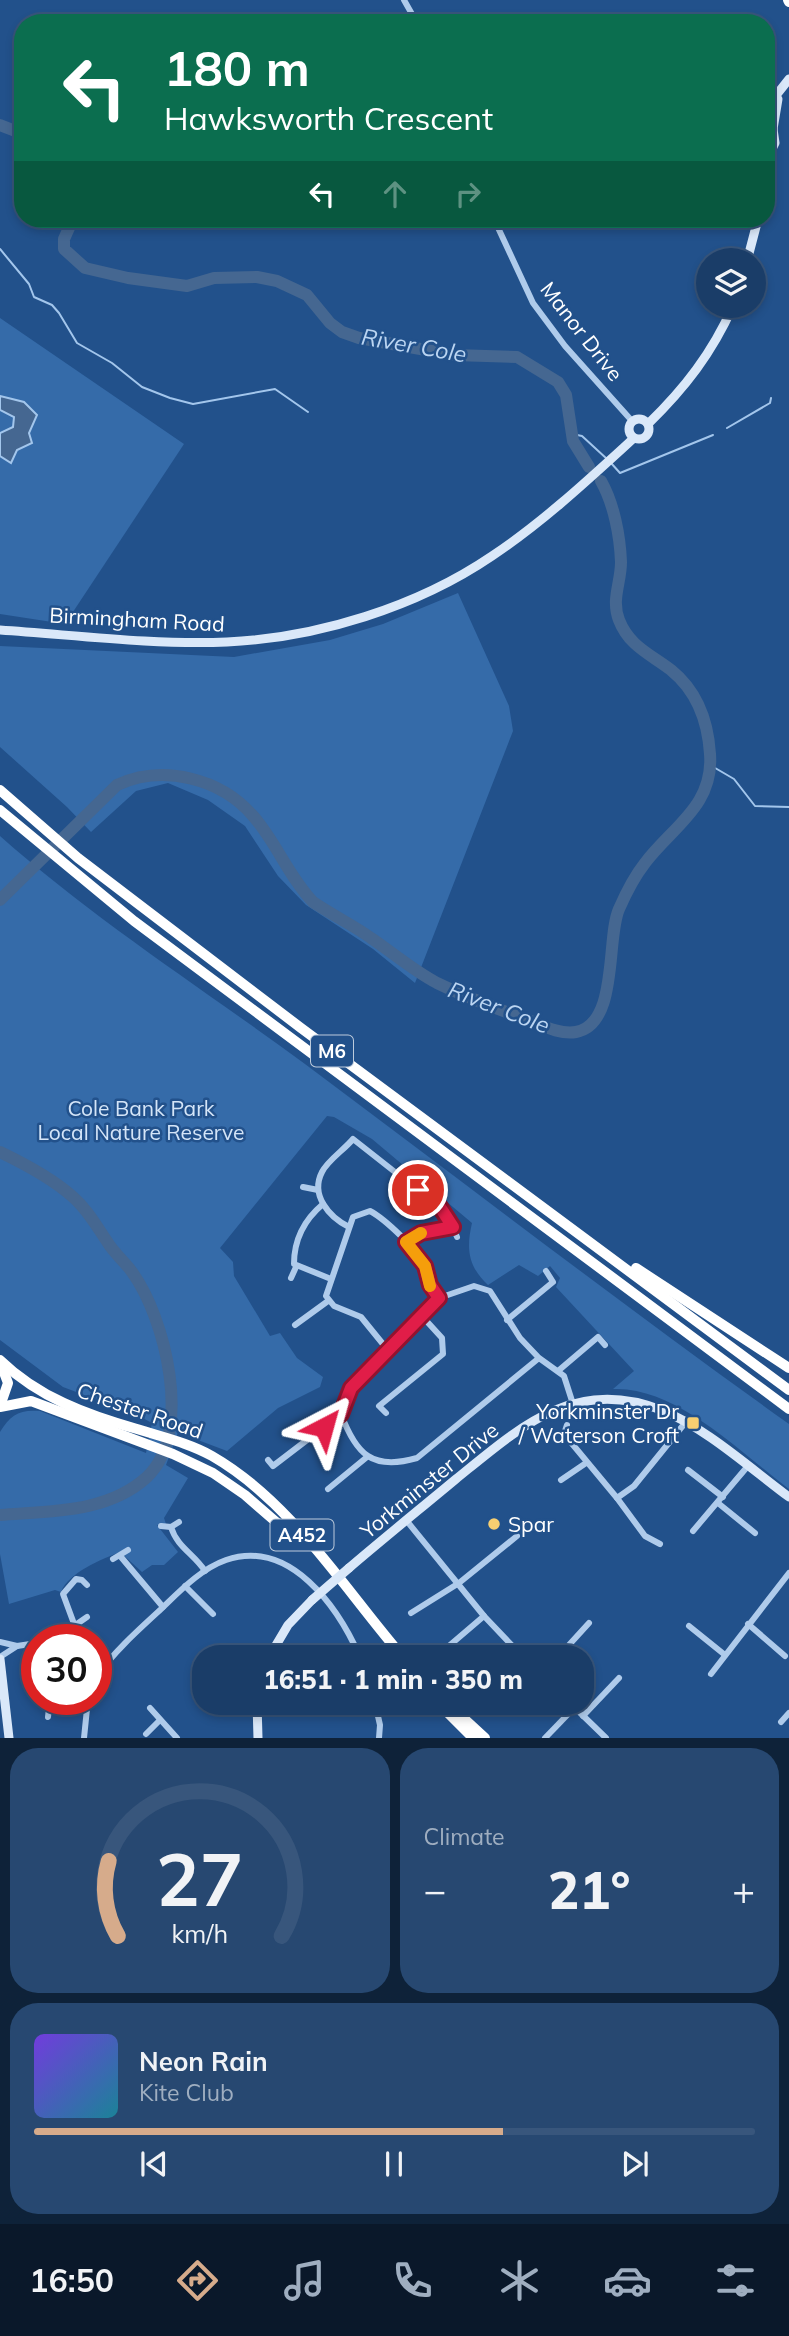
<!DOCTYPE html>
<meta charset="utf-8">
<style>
:root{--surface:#1a3d68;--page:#274871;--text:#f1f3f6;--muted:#9faec0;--line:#38567c;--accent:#d6ab8b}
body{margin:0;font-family:Mulish,sans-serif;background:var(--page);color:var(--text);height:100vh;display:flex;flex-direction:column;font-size:26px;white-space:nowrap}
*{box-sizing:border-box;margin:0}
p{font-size:23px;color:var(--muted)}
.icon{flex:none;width:38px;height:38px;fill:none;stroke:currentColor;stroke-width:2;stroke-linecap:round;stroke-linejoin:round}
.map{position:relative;height:1738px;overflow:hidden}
.panel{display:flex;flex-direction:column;gap:10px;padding:10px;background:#0e2239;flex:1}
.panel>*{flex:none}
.top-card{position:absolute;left:14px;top:14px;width:761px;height:214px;border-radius:28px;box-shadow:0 4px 10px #0003,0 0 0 2px var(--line);background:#0b6e4f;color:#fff;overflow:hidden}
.buttons{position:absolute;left:696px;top:248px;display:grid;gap:14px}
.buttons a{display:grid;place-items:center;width:70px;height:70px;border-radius:50%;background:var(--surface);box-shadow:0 4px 10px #0003,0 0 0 2px var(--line);font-size:35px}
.speed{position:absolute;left:21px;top:1624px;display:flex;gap:14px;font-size:35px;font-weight:700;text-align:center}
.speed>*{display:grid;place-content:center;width:91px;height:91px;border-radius:50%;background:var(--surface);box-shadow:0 4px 10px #0003,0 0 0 2px var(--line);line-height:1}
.speed .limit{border:10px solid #d22;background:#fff;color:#111}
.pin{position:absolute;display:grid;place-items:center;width:60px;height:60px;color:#fff;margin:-30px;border:4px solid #fff;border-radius:50%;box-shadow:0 2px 7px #0007}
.me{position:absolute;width:77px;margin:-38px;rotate:39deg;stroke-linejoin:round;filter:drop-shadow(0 0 5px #0008)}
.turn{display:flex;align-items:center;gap:24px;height:147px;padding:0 35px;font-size:32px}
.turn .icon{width:91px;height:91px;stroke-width:2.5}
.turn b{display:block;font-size:49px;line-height:60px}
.lanes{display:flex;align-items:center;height:66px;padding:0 35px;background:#0003;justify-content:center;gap:35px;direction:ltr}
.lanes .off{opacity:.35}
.big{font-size:52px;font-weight:800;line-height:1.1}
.panel .tile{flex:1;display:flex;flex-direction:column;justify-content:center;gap:10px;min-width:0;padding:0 24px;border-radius:28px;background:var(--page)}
.panel .dial{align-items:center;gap:0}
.dial svg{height:182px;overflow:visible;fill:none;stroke:var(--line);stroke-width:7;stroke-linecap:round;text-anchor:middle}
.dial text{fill:var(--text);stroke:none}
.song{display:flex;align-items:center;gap:21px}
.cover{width:84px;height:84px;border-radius:10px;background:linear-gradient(135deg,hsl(260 70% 55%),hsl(190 70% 35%))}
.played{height:7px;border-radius:4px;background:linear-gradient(90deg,var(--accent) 65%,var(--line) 65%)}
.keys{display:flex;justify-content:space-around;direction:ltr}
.heat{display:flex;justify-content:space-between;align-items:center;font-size:38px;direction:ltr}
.panel .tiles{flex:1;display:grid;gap:10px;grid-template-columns:1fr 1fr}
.tile:last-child{grid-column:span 2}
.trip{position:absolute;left:192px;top:1645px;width:402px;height:70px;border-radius:28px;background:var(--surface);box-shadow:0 4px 10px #0003,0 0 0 2px var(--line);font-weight:800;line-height:70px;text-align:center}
.tabs{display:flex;height:112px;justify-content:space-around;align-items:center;background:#0a182a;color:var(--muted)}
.tabs .icon{width:49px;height:49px}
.tabs .selected{color:var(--accent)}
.tabs b{font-size:32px;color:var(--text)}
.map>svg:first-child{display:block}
.green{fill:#356ba9}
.water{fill:#456791;stroke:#a3c6ec;stroke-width:2}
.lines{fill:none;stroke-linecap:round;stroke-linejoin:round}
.stream{stroke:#a3c6ec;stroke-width:2}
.river{stroke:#456791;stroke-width:12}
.street{stroke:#afcbeb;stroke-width:6}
.secondary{stroke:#dae8f9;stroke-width:9}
.highway{stroke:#fff;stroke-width:10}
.secondary-bridge{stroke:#dae8f9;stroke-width:9}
.route-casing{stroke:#92132f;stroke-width:18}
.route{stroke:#e11d48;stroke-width:12}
.slow{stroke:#f59e0b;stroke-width:12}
.poi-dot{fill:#f7cf71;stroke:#22518b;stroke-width:2.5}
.labels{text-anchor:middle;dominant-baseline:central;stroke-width:5;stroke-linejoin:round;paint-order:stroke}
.shield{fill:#22518b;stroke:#bdcbdc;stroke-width:2}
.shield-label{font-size:19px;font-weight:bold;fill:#fff}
.street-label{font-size:21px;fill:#fff;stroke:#22518b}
.park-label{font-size:21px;fill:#d4e5f8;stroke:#22518b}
.poi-label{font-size:21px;fill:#fff;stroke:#22518b;text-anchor:end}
.water-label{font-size:23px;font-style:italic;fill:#bbd5f2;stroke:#22518b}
</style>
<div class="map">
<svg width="789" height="1738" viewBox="0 0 789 1738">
<rect width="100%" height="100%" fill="#22518b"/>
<g class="green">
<polygon points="0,318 184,444 65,624 0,614"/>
<polygon points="458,593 509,706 513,731 415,983 373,949 306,905 278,876 245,826 208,800 168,783 136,791 91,832 67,807 0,747 0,646 234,657 330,640 383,624"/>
<path d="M 0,836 C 95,920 203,989 305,1064 C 466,1184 625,1307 789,1424 L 789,1489 C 741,1453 676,1386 613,1389 L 634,1371 L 556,1287 L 560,1278 L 550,1266 L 538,1276 L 519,1265 L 488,1285 C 468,1266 466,1249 472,1223 L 372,1139 L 334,1117 L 327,1116 L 220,1248 L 233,1262 L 234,1276 L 270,1336 L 280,1333 L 297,1358 L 323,1377 L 320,1387 L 278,1408 L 227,1451 L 182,1434 L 184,1429 L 179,1430 L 166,1465 L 188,1478 L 164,1518 L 166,1524 L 157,1525 L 178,1552 L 164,1565 L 152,1565 L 142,1572 L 120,1552 C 102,1559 68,1573 61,1592 L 55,1590 L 9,1604 L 0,1554 L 0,1432 C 10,1415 20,1409 40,1411 L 146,1453 L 152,1423 L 137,1415 L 63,1387 L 0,1340 Z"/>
</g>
<polygon class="water" points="0,396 24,402 37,415 29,433 32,443 17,450 11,463 0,456 0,433 13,427 14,417 0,410"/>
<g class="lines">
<g class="stream">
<polyline points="0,249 29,284 34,297 52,305 59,313 77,343 112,363 142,387 170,398 193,404 275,389 308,412"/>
<polyline points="727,428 770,403 771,398"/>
<polyline points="572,434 582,436 607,459"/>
<polyline points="611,463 620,473 713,435"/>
<polyline points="710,765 734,779 755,806 789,807"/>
</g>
<g class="river">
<polyline points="0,125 23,134"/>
<polyline points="73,219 64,239 64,249 85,268 128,278 187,286 214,278 257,277 277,281 307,295 330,323 342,332 359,338 454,355 517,357 558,382 566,395 573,441 589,467"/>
<path d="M 0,900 L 117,785 C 163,764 221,778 254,817 C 277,844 289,877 313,902 C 332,915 353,925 371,938 C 393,953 414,971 437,983 C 466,997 495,1008 525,1019 C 541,1025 560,1035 576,1032 C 619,1024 606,938 619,909 C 626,893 634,877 645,863 C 672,827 714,806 710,754 C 708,722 697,691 671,670 C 650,654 629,646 619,620 C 611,599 621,583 621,562 C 620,536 614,504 601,481"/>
<path d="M 0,1152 C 25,1164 52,1178 73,1197 C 88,1210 97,1227 108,1243 C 115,1254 125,1262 132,1272 C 165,1317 194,1433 147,1477 C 108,1513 50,1511 0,1515"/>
</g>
<g class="street">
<polyline points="404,0 417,23"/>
<polyline points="494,219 533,303 565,346 632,421"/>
<polyline points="303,1187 318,1190"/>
<path d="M 323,1204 C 304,1220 294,1239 294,1264 L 331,1279"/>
<path d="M 349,1227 C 329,1217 310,1195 322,1172 C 328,1160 344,1150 353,1139 L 400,1176"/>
<polyline points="453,1227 457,1237"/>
<polyline points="406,1242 421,1233 453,1227 449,1216 418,1190"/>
<polyline points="291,1278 296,1267"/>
<polyline points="507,1320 553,1282 546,1271"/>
<polyline points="295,1325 328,1301"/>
<path d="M 387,1349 L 361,1317 L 334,1306 L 326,1296 L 353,1217 L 370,1211 C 385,1219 419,1251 426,1267 C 430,1279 432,1288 439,1298"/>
<path d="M 539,1358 L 417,1458 C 372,1471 356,1454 341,1414 L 351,1388 L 421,1315 L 439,1298 L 474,1286 L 490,1291 L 520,1338 L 539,1358 L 564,1376 L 573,1404"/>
<polyline points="558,1371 598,1337 605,1345"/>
<polyline points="386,1413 379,1406 443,1354 442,1338 421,1315"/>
<polyline points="567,1425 564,1434 617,1498 634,1486 685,1423"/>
<polyline points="268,1460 273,1466 341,1414"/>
<polyline points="688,1470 723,1497"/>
<polyline points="561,1480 586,1463"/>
<polyline points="328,1489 367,1457"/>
<polyline points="617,1498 645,1536 660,1544"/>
<polyline points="718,1503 755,1533"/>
<polyline points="406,1520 484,1616 523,1657"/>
<polyline points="161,1526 171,1527 179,1522"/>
<path d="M 171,1527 C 177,1547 194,1554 205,1571"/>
<polyline points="693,1531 747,1467"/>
<polyline points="121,1557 163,1607"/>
<polyline points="113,1559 128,1550"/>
<polyline points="185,1586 213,1614"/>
<polyline points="411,1613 459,1583 517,1536"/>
<polyline points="748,1624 785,1656"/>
<polyline points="74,1626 87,1617"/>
<polyline points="689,1626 725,1655"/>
<polyline points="54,1640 76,1633"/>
<polyline points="80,1640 63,1594 76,1579 82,1580 87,1585"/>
<polyline points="0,1642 17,1646"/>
<polyline points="96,1656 105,1664"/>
<polyline points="0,1657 17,1646 37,1643"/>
<polyline points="436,1657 484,1616"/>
<polyline points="558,1657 589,1623"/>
<polyline points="711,1674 789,1573"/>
<path d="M 96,1677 C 114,1652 136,1632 159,1611 C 178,1593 200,1569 226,1560 C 290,1538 338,1607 360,1657"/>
<polyline points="375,1703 380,1725 379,1738"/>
<polyline points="570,1703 606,1738"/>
<polyline points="479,1707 485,1703"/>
<polyline points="150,1708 177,1738"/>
<polyline points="583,1716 619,1678"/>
<polyline points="48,1717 50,1699"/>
<polyline points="781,1722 789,1713"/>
<polyline points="146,1734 160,1720"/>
<polyline points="84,1738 88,1699"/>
<polyline points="545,1738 574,1708"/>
</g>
<g class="secondary">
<polyline points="766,108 789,79"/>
<polyline points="766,125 773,129 775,143 771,151 766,154"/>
<polyline points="773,129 778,99"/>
<polyline points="766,171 771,151"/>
<polyline points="747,261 758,219"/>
<circle cx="639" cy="429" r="10"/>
<path d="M 648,424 C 685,388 712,353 733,306"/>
<path d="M 0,630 C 75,635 151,645 227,642 C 317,638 417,607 492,556 C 543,522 588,480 634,438"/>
<path d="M 349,1568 C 384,1538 420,1509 456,1479 C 519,1428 574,1376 661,1410 C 705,1427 751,1469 789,1497"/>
<polyline points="269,1657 288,1625 312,1600"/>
<polyline points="0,1659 9,1738"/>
<polyline points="257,1703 258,1738"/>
</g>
<g class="highway">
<polyline points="788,0 789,2"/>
<polyline points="0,790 78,858 301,1028 789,1390"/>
<polyline points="0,810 134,921 789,1409"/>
<polyline points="636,1268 789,1368"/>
<path d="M 0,1360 C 38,1397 87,1415 137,1429 C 162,1437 189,1443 212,1456 C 292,1502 344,1589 403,1657"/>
<polyline points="0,1406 8,1383 2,1367"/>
<polyline points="0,1407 31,1401 173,1454 213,1473 245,1495 298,1541"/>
<polyline points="438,1703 473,1738"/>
<polyline points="447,1703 485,1738"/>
</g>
<polyline class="secondary-bridge" points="312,1600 349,1568"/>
</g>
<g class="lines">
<g class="route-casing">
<polyline id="route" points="324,1427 341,1414 351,1388 439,1298 430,1285 425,1266 406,1242 421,1233 453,1227 440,1207 418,1190"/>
</g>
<use href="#route" class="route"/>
<polyline class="slow" points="421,1233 406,1242 425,1266 430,1286"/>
</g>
<g class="poi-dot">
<rect x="686" y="1416" width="14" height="14" rx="3.5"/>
<circle cx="494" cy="1524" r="7"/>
</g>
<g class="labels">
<g class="shield">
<rect x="311" y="1035.5" width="42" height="31" rx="5"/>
<rect x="270.5" y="1519.5" width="63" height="31" rx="5"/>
</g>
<g class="shield-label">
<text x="332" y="1051">M6</text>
<text x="302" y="1535">A452</text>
</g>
<g class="street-label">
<text transform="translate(582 331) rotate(52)">Manor Drive</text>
<text transform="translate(137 619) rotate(3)">Birmingham Road</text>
<text transform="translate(140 1410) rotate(19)">Chester Road</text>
<text transform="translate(429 1480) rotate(-39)">Yorkminster Drive</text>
</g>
<g class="park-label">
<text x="141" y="1108">Cole Bank Park<tspan x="141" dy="24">Local Nature Reserve</tspan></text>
</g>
<g class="poi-label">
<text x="679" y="1411">Yorkminster Dr<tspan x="679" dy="24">/ Waterson Croft</tspan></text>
<text x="508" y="1524" text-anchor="start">Spar</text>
</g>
<g class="water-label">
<text transform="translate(414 345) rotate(10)">River Cole</text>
<text transform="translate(499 1007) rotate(21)">River Cole</text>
</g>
</g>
</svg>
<div class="buttons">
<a><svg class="icon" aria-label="layers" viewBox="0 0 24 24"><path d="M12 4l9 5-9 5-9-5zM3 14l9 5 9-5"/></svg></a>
</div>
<div class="speed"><div class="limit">30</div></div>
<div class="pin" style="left:418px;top:1190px;background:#d93025"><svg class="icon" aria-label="arrive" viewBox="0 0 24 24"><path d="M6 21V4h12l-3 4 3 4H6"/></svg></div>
<svg class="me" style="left:324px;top:1427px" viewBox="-20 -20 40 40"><path d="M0-17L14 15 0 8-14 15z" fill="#e11d48" stroke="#fff" stroke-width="4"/></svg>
<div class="trip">16:51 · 1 min · 350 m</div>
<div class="top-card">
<div class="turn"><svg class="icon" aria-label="left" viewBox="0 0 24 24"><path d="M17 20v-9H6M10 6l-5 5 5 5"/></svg><div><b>180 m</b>Hawksworth Crescent</div></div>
<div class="lanes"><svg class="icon" aria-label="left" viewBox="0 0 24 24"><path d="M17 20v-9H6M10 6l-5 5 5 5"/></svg><svg class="icon off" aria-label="ahead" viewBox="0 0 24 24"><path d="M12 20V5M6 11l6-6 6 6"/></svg><svg class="icon off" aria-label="right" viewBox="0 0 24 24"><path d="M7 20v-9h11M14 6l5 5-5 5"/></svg></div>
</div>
</div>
<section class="panel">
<div class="tiles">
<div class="tile dial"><svg viewBox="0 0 100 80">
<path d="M14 69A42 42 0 1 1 86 69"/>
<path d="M14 69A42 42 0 0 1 10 36" stroke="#d6ab8b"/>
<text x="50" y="56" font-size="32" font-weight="700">27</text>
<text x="50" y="72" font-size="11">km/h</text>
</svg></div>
<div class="tile"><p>Climate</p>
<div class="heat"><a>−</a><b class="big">21°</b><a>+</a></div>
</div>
<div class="tile">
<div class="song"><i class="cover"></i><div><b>Neon Rain</b><p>Kite Club</p></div></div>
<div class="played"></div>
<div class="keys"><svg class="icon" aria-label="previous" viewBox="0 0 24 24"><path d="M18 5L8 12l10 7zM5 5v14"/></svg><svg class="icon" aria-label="pause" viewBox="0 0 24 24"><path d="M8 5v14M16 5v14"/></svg><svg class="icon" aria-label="next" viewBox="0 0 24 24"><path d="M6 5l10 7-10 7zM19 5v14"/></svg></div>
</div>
</div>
</section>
<nav class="tabs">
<b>16:50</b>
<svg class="icon selected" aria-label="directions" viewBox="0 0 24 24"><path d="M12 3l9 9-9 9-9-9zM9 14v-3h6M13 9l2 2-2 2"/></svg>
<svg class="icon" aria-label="music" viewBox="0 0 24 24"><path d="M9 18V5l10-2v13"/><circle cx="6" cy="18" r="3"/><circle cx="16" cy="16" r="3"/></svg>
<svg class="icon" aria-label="phone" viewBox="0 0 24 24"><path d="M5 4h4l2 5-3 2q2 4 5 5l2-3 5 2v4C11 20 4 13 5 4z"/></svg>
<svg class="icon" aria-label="climate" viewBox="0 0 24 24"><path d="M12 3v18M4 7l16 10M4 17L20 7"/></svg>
<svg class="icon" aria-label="car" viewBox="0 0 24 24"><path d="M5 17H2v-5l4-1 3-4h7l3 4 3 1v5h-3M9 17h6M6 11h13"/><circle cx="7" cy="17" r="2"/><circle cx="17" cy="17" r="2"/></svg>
<svg class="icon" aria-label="filters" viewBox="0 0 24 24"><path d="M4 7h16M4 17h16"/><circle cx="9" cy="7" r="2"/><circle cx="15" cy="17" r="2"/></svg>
</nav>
